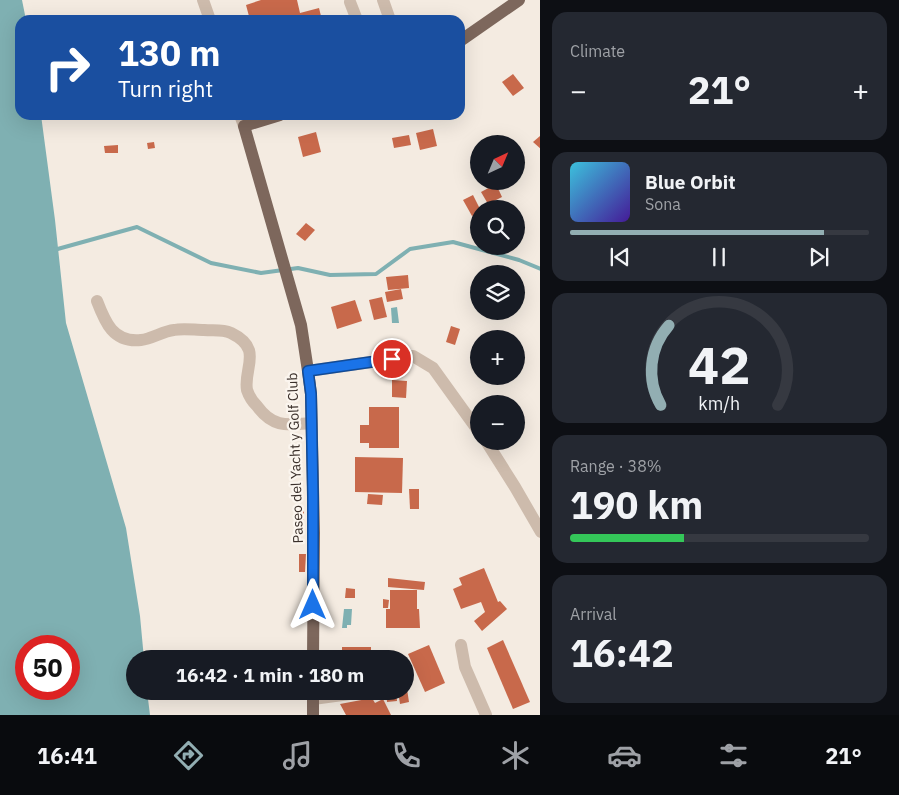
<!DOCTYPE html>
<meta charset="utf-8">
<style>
:root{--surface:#171b24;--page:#242831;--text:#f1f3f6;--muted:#9ea1a6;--line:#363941;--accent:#92aeb2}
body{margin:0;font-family:"IBM Plex Sans",sans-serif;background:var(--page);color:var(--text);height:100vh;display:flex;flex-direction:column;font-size:19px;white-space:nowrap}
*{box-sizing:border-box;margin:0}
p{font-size:16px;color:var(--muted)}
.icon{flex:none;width:28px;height:28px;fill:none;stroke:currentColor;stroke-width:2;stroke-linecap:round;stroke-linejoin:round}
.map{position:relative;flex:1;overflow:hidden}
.panel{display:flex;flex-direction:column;gap:12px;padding:12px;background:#0d0f14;width:359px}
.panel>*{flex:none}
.hud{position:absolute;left:15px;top:15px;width:450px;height:105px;border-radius:15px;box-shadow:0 5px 20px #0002;background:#1a4fa0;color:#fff;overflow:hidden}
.needle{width:32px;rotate:44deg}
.controls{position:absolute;left:470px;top:135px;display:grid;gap:10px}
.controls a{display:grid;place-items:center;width:55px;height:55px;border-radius:50%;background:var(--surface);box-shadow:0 5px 20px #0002;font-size:25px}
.speed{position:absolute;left:15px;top:635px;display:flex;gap:10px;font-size:25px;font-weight:700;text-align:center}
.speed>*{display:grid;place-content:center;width:65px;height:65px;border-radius:50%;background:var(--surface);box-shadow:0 5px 20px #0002;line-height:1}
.speed .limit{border:8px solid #d22;background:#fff;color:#111}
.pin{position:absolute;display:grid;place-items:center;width:42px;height:42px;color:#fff;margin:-21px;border:2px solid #fff;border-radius:50%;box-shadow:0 1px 5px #0007}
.me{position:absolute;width:55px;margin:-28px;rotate:0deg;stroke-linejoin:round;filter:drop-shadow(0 0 4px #0008)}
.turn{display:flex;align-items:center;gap:18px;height:105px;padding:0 20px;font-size:22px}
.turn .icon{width:65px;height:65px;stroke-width:2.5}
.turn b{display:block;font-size:35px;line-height:42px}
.big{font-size:38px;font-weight:700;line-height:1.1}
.panel .card{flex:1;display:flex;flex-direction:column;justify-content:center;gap:8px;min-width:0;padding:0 18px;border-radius:15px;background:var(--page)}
.panel .dial{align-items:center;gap:0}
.dial svg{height:130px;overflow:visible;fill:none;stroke:var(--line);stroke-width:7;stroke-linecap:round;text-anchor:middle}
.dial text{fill:var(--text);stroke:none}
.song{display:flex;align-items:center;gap:15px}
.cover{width:60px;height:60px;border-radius:8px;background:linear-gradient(135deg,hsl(190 70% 55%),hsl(260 70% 35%))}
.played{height:5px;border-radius:2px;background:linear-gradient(90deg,var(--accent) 85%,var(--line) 85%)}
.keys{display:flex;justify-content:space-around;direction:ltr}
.heat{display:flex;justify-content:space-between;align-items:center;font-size:28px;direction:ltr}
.charge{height:8px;border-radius:4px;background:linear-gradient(90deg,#34c759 38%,var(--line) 0)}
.trip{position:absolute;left:126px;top:650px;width:288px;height:50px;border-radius:25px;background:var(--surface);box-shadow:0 5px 20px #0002;font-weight:700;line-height:50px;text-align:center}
.dock{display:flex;height:80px;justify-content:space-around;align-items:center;background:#090b0e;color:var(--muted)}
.dock .icon{width:35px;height:35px}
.dock .on{color:var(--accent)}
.dock b{font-size:22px;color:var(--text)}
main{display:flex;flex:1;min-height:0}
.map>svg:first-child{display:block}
.water{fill:#7fb0b2;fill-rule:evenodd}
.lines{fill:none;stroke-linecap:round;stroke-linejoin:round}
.stream{stroke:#7fb0b2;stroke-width:4}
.building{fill:#c8694b}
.minor{stroke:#cdbbac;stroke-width:12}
.major{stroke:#7d675c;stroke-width:12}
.route-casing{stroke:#114b97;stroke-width:12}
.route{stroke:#1a73e8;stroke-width:9}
.labels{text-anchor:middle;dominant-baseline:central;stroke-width:4.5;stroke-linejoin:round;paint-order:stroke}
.street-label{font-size:14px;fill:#3b302b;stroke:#fbf5ee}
</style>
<main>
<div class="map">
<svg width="541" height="715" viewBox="0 0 541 715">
<rect width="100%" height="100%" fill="#f4ebe1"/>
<g class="water">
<path d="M 0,0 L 22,0 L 26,20 L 20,20 L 20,115 L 41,115 L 55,220 L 66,323 L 126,528 L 140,616 L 144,659 L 135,659 L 135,691 L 147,691 L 150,715 L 0,715 ZM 26,646 L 69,646 L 69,689 L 26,689 Z"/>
<polygon points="397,307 399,323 392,323 391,308"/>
<polygon points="344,609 352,609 351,625 347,625 347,628 342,628"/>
</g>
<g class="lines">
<polyline class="stream" points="54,250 137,227 211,263 261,273 298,268 330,275 376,274 410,249 453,242 519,260 541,269"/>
</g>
<g class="building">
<polygon points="261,0 297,0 300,13 319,8 322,20 250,20 246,5"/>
<polygon points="513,74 524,88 513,96 502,82"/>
<polygon points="433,129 437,146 420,150 416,133"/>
<polygon points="316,132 321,152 303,157 298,137"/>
<polygon points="409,135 411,145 394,148 392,138"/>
<polygon points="541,135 541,149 533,142"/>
<polygon points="154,142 155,148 148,149 147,143"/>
<polygon points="118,145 118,153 105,153 104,146"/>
<polygon points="496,184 502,197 488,204 481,192"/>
<polygon points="473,195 480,209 479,213 472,216 463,200"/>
<polygon points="306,223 315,230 305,241 296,234"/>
<polygon points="408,275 409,288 388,290 386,277"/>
<polygon points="401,289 403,299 387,302 385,292"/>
<polygon points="382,297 387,317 374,320 369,300"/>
<polygon points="355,300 362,321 337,329 331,307"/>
<polygon points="451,326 460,329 455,345 446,342"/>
<polygon points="392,380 407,381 406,398 392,397"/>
<polygon points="369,407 399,407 399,448 369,448 369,443 360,443 360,425 369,425"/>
<polygon points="355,457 403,458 402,493 355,492"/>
<polygon points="409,489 419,489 419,509 410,509"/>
<polygon points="368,494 383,495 382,505 367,504"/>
<polygon points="295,509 304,510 304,520 295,520"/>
<polygon points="299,554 306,554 305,572 299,572"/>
<polygon points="484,568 498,602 500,601 507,609 482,631 474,621 485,612 481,602 461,609 453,589 462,585 459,578"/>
<polygon points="388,578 425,582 424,590 388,587"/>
<polygon points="346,588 355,589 355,598 345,598"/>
<polygon points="390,590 417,590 417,609 419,609 420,628 386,628 386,609 390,609"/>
<polygon points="383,599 389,600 388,608 383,608"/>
<polygon points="503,640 530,702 513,709 487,648"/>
<polygon points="429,645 445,683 425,692 408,654"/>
<rect x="342" y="647" width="29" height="12"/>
<polygon points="405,689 407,689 409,702 400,704 398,691 405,691"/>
<polygon points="386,691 396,691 397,701 387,702"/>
<polygon points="372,698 375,703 383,699 391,715 346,715 340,704"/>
</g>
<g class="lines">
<g class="minor">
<polyline points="203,0 210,20"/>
<polyline points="383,0 390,20"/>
<polyline points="350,2 357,20"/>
<polyline points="240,115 244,126"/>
<path d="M 97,301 C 105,322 113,343 141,340 C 152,339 163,331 174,330 C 183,328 195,330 204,330 C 213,331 222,329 231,333 C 264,349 243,368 247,390 C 249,396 253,402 257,406 C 273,428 287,425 311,423"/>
<polyline points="308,371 413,356 433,368 479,432"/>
<polyline points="486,441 515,487 541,532"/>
<polyline points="461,645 465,667 486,715"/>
<polyline points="313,699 372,691"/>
</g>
<g class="major">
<polyline points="460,41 519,0"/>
<polyline points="280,115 244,126 301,325 308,371 311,394 314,533 313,659"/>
<polyline points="313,691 313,715"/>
</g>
</g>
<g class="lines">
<g class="route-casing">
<polyline id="route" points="313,605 313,497 311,394 308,371 392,359"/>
</g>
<use href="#route" class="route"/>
</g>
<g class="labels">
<g class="street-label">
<text transform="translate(295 458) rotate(-92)">Paseo del Yacht y Golf Club</text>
</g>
</g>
</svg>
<div class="controls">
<a><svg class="needle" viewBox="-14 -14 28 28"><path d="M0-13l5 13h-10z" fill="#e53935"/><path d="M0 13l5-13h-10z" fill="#9ea1a6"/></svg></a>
<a><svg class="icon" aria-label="search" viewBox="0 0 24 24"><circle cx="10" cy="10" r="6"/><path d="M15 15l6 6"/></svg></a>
<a><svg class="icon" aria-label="layers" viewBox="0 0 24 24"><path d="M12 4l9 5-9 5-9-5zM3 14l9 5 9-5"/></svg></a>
<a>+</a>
<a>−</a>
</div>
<div class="speed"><div class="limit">50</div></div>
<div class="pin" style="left:392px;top:359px;background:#d93025"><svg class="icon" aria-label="arrive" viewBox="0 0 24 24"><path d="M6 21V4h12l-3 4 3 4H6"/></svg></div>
<svg class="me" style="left:313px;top:605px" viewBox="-20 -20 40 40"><path d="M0-17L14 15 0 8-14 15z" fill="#1a73e8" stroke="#fff" stroke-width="4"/></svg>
<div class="trip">16:42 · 1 min · 180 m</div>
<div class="hud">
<div class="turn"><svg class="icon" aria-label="right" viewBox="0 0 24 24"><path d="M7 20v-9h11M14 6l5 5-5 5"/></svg><div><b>130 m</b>Turn right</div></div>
</div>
</div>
<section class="panel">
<div class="card"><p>Climate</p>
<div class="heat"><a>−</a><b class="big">21°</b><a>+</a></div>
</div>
<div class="card">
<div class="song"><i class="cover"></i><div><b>Blue Orbit</b><p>Sona</p></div></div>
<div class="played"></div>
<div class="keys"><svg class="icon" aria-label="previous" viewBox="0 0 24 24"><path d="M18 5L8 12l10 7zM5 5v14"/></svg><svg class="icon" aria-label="pause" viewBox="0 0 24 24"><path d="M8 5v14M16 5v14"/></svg><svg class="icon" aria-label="next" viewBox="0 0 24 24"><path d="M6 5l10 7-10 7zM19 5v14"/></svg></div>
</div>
<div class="card dial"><svg viewBox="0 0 100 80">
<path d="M14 69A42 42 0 1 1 86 69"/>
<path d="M14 69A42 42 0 0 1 19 20" stroke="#92aeb2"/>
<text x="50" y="56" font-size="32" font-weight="700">42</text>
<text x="50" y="72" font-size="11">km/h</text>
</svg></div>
<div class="card"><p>Range · 38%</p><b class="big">190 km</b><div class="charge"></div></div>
<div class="card"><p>Arrival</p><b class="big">16:42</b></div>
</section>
</main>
<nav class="dock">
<b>16:41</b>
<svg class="icon on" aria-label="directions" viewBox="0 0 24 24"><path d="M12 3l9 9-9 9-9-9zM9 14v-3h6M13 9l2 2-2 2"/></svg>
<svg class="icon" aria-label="music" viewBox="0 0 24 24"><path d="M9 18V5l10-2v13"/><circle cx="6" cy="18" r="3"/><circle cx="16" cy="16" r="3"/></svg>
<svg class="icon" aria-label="phone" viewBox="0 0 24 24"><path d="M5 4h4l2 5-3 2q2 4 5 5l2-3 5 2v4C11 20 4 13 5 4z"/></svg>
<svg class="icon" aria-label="climate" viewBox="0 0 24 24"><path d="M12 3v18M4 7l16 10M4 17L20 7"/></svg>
<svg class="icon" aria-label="car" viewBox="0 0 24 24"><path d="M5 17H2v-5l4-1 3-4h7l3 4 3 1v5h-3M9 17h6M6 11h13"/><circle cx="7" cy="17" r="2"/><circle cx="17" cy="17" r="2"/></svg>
<svg class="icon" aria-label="filters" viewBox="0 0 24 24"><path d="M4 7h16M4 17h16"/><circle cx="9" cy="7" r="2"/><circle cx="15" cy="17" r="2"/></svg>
<b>21°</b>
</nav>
